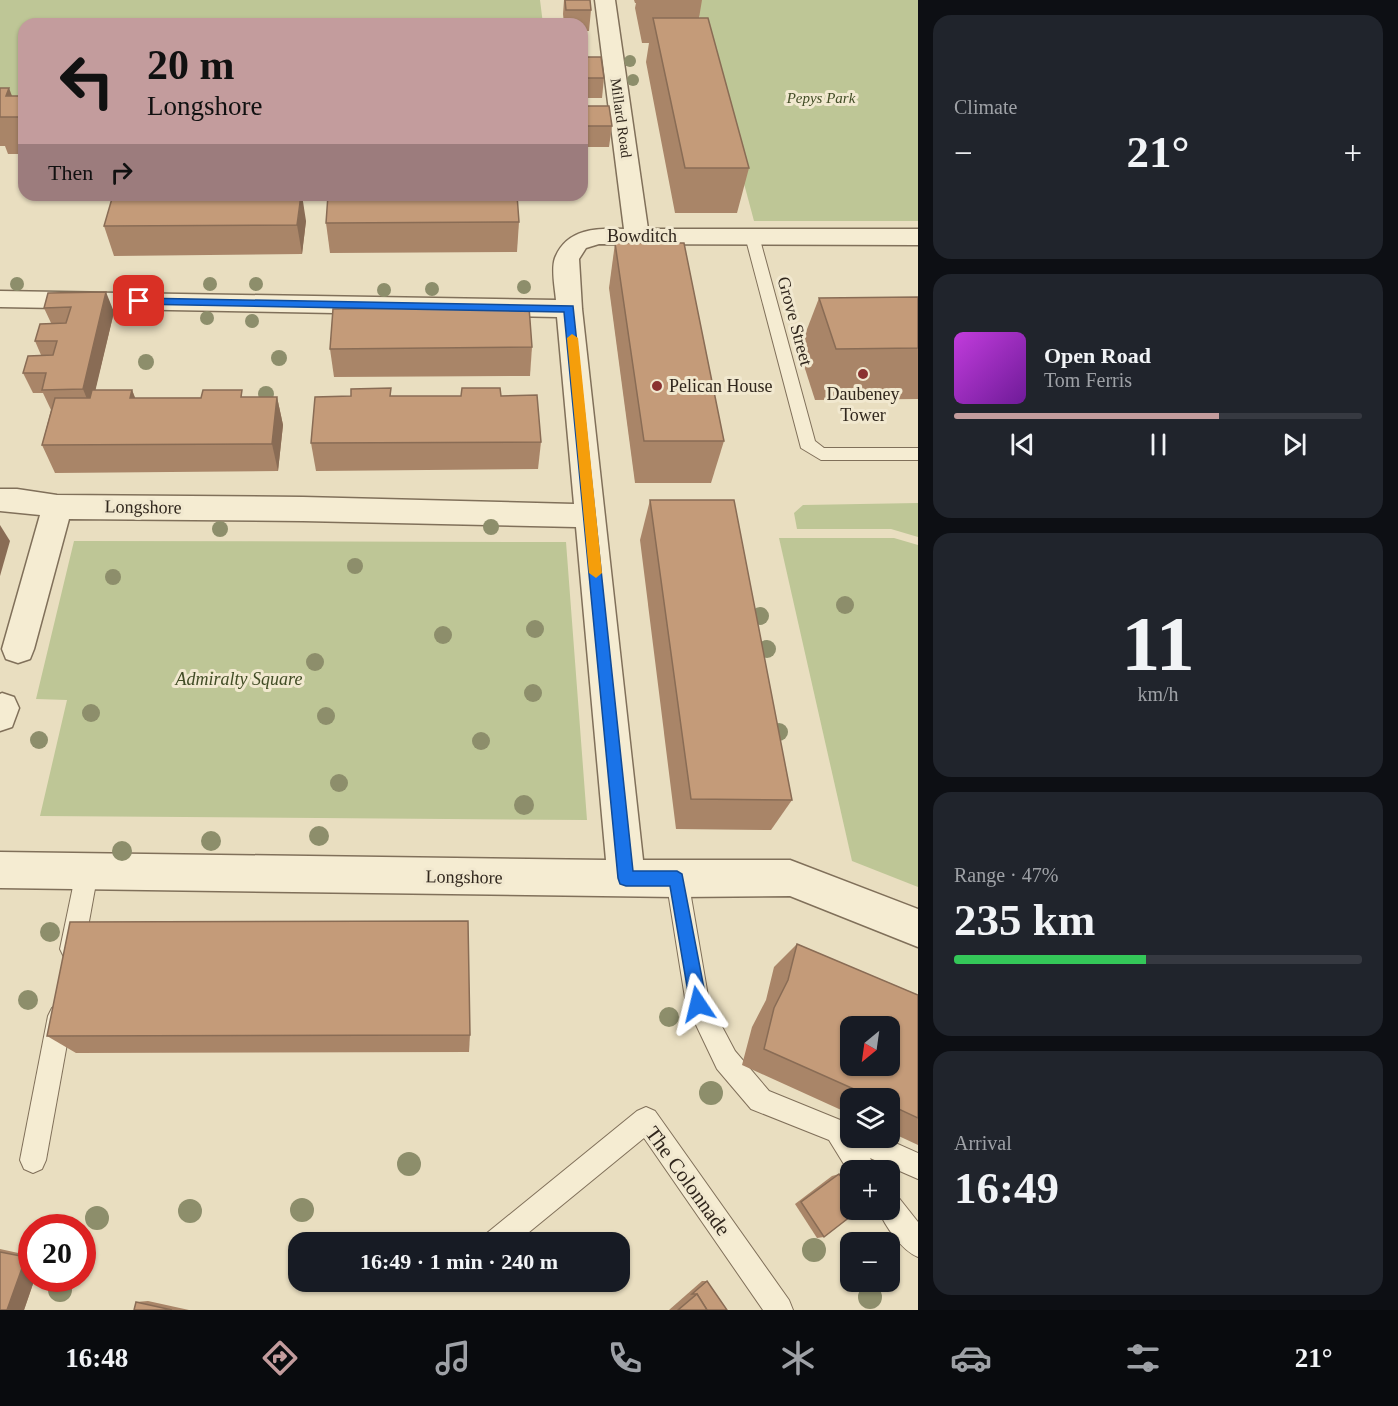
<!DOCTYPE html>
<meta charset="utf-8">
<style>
:root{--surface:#171b24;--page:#20242c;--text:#f1f3f6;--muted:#9ea1a6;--line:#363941;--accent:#c39c9d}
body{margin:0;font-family:"Times New Roman",serif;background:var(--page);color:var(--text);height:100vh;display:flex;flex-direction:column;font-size:22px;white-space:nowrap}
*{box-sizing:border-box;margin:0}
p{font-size:20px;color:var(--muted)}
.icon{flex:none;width:33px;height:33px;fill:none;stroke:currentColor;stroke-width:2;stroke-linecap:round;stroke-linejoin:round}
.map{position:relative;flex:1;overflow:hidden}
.side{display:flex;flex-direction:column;gap:15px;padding:15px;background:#0d0f14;width:480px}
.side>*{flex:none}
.hud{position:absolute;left:18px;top:18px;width:570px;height:183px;border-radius:18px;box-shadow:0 2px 4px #0004;background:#c39c9d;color:#111;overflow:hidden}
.needle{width:39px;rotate:209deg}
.fabs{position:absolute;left:840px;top:1016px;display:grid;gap:12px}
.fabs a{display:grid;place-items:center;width:60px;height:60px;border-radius:12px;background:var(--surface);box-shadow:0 2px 4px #0004;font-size:30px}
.speed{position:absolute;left:18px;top:1214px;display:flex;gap:12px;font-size:30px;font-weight:700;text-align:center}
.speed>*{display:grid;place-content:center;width:78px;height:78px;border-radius:50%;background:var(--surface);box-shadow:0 2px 4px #0004;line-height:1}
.speed .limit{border:9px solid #d22;background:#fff;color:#111}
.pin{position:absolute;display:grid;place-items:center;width:51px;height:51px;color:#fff;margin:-26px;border-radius:12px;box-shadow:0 3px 9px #0006}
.me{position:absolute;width:66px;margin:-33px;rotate:350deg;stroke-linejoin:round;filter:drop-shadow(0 0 4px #0008)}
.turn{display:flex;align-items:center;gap:21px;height:126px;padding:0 30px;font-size:27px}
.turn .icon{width:78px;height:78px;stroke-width:2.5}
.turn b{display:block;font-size:42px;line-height:51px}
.then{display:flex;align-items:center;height:57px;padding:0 30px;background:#0003;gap:12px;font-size:22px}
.big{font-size:45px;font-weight:600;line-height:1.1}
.side .widget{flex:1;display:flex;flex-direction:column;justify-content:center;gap:9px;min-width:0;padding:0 21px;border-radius:18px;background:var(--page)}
.side .dial{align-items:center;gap:0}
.dial b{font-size:78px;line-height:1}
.song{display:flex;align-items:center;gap:18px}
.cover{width:72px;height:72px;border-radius:9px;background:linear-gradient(135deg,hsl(290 70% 55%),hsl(280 70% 35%))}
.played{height:6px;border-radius:3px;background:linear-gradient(90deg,var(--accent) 65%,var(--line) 65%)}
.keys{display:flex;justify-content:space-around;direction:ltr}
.heat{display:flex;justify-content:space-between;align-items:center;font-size:33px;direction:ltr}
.charge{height:9px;border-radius:4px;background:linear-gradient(90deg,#34c759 47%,var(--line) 0)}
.trip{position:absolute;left:288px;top:1232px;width:342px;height:60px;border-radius:18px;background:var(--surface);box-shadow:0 2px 4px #0004;font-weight:600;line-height:60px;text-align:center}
.dock{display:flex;height:96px;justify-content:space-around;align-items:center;background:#090b0e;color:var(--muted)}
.dock .icon{width:42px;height:42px}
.dock .selected{color:var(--accent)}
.dock b{font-size:27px;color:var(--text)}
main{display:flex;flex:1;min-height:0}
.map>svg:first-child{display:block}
.green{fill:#bec696}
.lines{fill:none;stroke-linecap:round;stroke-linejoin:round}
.service-casing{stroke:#80705a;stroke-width:2}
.minor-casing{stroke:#80705a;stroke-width:3}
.service{fill:#f5ecd2;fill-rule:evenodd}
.minor{fill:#f5ecd2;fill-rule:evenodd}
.tree{fill:#8d8e6b}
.wall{fill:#a98568}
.shaded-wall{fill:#896c55}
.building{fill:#c49b79;stroke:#896c55;stroke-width:1.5;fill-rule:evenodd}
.route{fill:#1a73e8;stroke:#114b97;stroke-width:1.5}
.slow{fill:#f59e0b}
.poi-dot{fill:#8a3230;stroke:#f1e8cf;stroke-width:2}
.labels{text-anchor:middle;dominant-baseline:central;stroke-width:6;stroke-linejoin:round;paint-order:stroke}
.far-park-label{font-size:15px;font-style:italic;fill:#414c25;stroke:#f1e8cf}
.far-street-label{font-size:15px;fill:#31271d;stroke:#f1e8cf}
.street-label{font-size:18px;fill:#31271d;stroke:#f1e8cf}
.poi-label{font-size:18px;fill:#31271d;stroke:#f1e8cf;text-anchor:start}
.park-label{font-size:18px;font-style:italic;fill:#414c25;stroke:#f1e8cf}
.near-street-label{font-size:21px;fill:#31271d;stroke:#f1e8cf}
</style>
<main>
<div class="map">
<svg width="918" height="1310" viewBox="0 0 918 1310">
<rect width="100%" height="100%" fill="#e9dec0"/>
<g class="green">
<polygon points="0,0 540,0 543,24 24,24 24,98 0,97"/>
<polygon points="695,0 918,0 918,221 754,221"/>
<polygon points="129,195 565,195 566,200 127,201"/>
<polygon points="918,503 918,537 891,529 797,529 794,513 803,505"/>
<polygon points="779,538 894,538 918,545 918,887 852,861"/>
<polygon points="74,541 566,542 587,820 40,816 67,700 36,699"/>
</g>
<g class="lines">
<g class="service-casing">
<g id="service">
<polygon points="752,232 759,236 815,441 824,448 918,448 918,460 821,460 801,448 745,236"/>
<polygon points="87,861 95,864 98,872 84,949 80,957 72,961 64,957 60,949 76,872 79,864"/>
<polygon points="677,868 685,871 688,879 709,1002 735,1051 769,1091 850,1124 850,1137 882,1137 918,1153 918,1179 870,1158 876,1170 850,1170 850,1174 829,1140 751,1109 717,1069 686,1004 666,879 669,871"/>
<polygon points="60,1004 68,1008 72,1016 46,1160 42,1169 33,1173 24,1169 20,1160 48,1016 52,1008"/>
<polygon points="646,1107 655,1111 789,1300 793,1310 763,1310 644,1138 517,1242 483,1242 487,1233 637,1111"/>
<path d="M 890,1194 L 899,1198 L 918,1222 L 918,1257 C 901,1250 885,1226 878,1209 L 890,1209 Z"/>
</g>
</g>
<g class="minor-casing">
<g id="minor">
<path d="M 595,0 L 615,0 L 648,229 L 918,229 L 918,245 L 599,244 L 586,248 L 579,259 L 582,309 L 643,860 L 790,860 L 918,909 L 918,947 L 790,896 L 677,897 L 0,888 L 0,852 L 606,860 L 576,527 L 303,521 L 69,519 L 34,649 L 30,659 L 18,663 L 6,659 L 2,649 L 40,515 L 0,511 L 0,489 L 17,489 L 57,495 L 303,497 L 574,504 L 557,317 L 0,307 L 0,291 L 556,300 C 555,288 551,269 555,258 C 567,228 597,228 624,229 Z"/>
<polygon points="2,693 14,697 19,708 12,727 0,731 0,694"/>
</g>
</g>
<use href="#service" class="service"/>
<use href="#minor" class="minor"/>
</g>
<g class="tree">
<circle cx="630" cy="61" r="6"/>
<circle cx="633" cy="80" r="6"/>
<circle cx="17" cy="284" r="7"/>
<circle cx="210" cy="284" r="7"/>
<circle cx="256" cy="284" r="7"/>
<circle cx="524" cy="287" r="7"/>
<circle cx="432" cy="289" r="7"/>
<circle cx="384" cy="290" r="7"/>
<circle cx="207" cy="318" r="7"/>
<circle cx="252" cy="321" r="7"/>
<circle cx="279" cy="358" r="8"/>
<circle cx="146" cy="362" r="8"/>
<circle cx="266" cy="394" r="8"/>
<circle cx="491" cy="527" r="8"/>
<circle cx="220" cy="529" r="8"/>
<circle cx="355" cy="566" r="8"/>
<circle cx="113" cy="577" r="8"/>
<circle cx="845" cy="605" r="9"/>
<circle cx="760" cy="616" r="9"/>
<circle cx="535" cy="629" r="9"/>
<circle cx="443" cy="635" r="9"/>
<circle cx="767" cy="649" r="9"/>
<circle cx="315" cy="662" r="9"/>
<circle cx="533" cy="693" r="9"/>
<circle cx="91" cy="713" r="9"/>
<circle cx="326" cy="716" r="9"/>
<circle cx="779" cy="732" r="9"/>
<circle cx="39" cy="740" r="9"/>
<circle cx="481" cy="741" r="9"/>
<circle cx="339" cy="783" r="9"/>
<circle cx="524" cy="805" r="10"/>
<circle cx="319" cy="836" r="10"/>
<circle cx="211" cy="841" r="10"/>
<circle cx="122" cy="851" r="10"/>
<circle cx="50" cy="932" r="10"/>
<circle cx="28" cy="1000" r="10"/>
<circle cx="669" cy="1017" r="10"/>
<circle cx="711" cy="1093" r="12"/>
<circle cx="409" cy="1164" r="12"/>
<circle cx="302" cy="1210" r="12"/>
<circle cx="190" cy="1211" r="12"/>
<circle cx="97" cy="1218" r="12"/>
<circle cx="814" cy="1250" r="12"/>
<circle cx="60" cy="1290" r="12"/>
<circle cx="870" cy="1297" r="12"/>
</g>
<g class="wall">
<polygon points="564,0 590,0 591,10 589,31 582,31 582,24 564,24 563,14"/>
<polygon points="634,0 702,0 699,18 749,168 737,213 675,213 646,62 649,43 642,43 635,8 636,3 635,3"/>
<polygon points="582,57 604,78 602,98 582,98"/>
<polygon points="0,88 12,96 24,96 24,154 8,154 5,146 0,146"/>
<polygon points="582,106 612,126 609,147 582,147"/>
<polygon points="306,221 302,254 114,256 104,226"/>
<polygon points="519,222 517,252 330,253 326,223"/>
<polygon points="615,243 724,441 711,483 635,483 609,288"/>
<polygon points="48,293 114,312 95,390 132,390 135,398 277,397 283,425 278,471 55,473 42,445 51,410 43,393 33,393 23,373 41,355 35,341 51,323 44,308"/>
<polygon points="819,298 918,348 918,399 815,400 799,350"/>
<polygon points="532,347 530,376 334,377 330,349"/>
<polygon points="391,396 501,396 541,442 538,469 316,471 311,443"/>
<polygon points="650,500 792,800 771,830 676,829 640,540"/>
<polygon points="797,944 918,995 918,1145 890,1132 890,1098 850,1098 850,1114 742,1065 752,1027 766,1000 774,967"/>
<polygon points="470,1035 469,1052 76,1053 47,1036"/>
<polygon points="839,1174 824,1237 817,1238 795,1204 832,1176"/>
<polygon points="0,1249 32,1256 32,1278 35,1278 24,1310 0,1310"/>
<polygon points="702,1281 707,1281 727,1310 669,1310"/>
<polygon points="148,1301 189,1310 134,1310 136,1302"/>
</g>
<g class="shaded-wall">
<polygon points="9,88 20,117 23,110 24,113 24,129 19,117 6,96"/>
<polygon points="301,195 302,195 306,221 302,254 297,225"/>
<polygon points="106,292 114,312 91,409 83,389"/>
<polygon points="132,390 143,418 130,398"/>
<polygon points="277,397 283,425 278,471 272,444"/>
<polygon points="0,525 10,541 0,576"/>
<polygon points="26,1257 32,1257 32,1278 35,1278 24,1310 7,1310"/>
</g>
<g class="building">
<polygon points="565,0 590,0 591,10 566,10"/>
<polygon points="653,18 708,18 749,168 685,168"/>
<polygon points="582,57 601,57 604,78 582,78"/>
<polygon points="0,88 9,88 6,96 24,96 24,110 23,110 19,117 0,117"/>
<polygon points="582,106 609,106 612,126 582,126"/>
<polygon points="113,195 301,195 297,225 104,226"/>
<polygon points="328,195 517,195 519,222 326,223"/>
<polygon points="615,243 684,243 724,441 644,441"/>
<polygon points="106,292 83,389 42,390 46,373 23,373 28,356 53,355 57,341 35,341 40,324 66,323 71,307 44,308 48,293"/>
<polygon points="918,297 918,348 836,349 819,298"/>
<polygon points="529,307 532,347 330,349 333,309"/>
<polygon points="391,388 390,396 461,396 462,388 500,388 501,396 537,395 541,442 311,443 315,397 351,396 351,389"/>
<polygon points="92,390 132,390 130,398 201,398 203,390 242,390 241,397 277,397 272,444 42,445 55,398 90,398"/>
<polygon points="650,500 734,500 792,800 691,799"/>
<polygon points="468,921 470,1035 47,1036 70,922"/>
<path d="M 797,944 L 918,995 L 918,1118 L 890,1105 L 890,1098 L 874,1098 L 764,1049 L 774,1008 L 788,980 ZM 850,1026 L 890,1026 L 890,1065 L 850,1065 Z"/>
<polygon points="839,1174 850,1189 850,1209 860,1209 824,1237 801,1202"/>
<polygon points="0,1252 26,1257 7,1310 0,1310"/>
<polygon points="707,1281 727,1310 707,1310 697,1294 692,1294"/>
<polygon points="697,1294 707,1310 678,1310"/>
<polygon points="136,1302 172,1310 134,1310"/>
</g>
<polygon class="route" points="139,298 573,306 633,871 677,871 682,874 707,1004 704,1010 698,1012 692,1010 690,1004 670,886 626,886 620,884 618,878 564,312 135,304 135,299"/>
<polygon class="slow" points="572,334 578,338 602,573 596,578 589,573 567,338"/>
<g class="poi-dot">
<circle cx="863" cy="374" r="6"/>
<circle cx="657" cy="386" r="6"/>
</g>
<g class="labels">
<g class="far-park-label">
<text x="821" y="98">Pepys Park</text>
</g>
<g class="far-street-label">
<text transform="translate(621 118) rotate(82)">Millard Road</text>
</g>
<g class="street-label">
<text x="642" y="236">Bowditch</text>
<text transform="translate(795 321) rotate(75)">Grove Street</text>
<text transform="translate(143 507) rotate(1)">Longshore</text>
<text transform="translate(464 877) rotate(1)">Longshore</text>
</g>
<g class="poi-label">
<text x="669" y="386">Pelican House</text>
<text x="863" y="394" text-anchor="middle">Daubeney<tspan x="863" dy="21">Tower</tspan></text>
</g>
<g class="park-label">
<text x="239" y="679">Admiralty Square</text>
</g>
<g class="near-street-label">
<text transform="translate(688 1181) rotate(54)">The Colonnade</text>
</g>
</g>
</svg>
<div class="fabs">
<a><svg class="needle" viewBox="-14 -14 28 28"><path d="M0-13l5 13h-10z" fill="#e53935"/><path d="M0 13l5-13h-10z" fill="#9ea1a6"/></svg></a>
<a><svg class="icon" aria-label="layers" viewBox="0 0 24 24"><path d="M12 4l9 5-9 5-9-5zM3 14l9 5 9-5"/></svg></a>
<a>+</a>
<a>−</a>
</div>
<div class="speed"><div class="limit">20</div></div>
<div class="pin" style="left:139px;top:301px;background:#d93025"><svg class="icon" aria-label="arrive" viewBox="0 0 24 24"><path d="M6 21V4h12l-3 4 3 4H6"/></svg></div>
<svg class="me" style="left:698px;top:1004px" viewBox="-20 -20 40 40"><path d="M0-17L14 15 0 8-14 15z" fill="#1a73e8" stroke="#fff" stroke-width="4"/></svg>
<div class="trip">16:49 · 1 min · 240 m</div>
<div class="hud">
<div class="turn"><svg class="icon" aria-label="left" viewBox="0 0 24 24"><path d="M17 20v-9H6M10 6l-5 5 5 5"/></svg><div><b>20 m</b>Longshore</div></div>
<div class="then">Then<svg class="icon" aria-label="right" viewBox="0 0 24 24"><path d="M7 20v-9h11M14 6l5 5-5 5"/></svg></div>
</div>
</div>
<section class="side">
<div class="widget"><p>Climate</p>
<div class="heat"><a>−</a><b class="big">21°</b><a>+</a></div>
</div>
<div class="widget">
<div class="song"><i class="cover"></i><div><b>Open Road</b><p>Tom Ferris</p></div></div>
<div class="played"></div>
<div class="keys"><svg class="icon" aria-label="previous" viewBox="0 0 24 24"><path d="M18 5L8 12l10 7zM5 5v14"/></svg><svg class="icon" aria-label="pause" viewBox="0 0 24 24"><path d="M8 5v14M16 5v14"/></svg><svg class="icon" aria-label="next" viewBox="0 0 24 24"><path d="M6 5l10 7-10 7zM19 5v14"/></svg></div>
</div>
<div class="widget dial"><b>11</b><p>km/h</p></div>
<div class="widget"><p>Range · 47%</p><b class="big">235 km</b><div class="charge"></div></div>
<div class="widget"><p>Arrival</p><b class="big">16:49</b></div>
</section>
</main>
<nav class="dock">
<b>16:48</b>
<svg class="icon selected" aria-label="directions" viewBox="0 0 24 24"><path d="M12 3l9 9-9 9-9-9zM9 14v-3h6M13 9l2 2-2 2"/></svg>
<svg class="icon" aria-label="music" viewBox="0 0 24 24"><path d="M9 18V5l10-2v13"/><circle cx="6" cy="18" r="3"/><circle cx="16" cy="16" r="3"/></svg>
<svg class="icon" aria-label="phone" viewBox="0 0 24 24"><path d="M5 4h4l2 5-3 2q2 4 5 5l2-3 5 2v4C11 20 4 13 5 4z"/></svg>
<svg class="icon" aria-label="climate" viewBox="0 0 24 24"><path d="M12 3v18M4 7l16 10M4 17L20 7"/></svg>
<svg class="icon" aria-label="car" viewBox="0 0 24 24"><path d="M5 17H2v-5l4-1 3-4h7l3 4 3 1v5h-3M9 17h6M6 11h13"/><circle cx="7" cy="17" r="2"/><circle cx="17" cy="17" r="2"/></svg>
<svg class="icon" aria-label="filters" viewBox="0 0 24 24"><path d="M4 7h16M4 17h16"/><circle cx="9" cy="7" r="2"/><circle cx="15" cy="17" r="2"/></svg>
<b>21°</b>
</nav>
